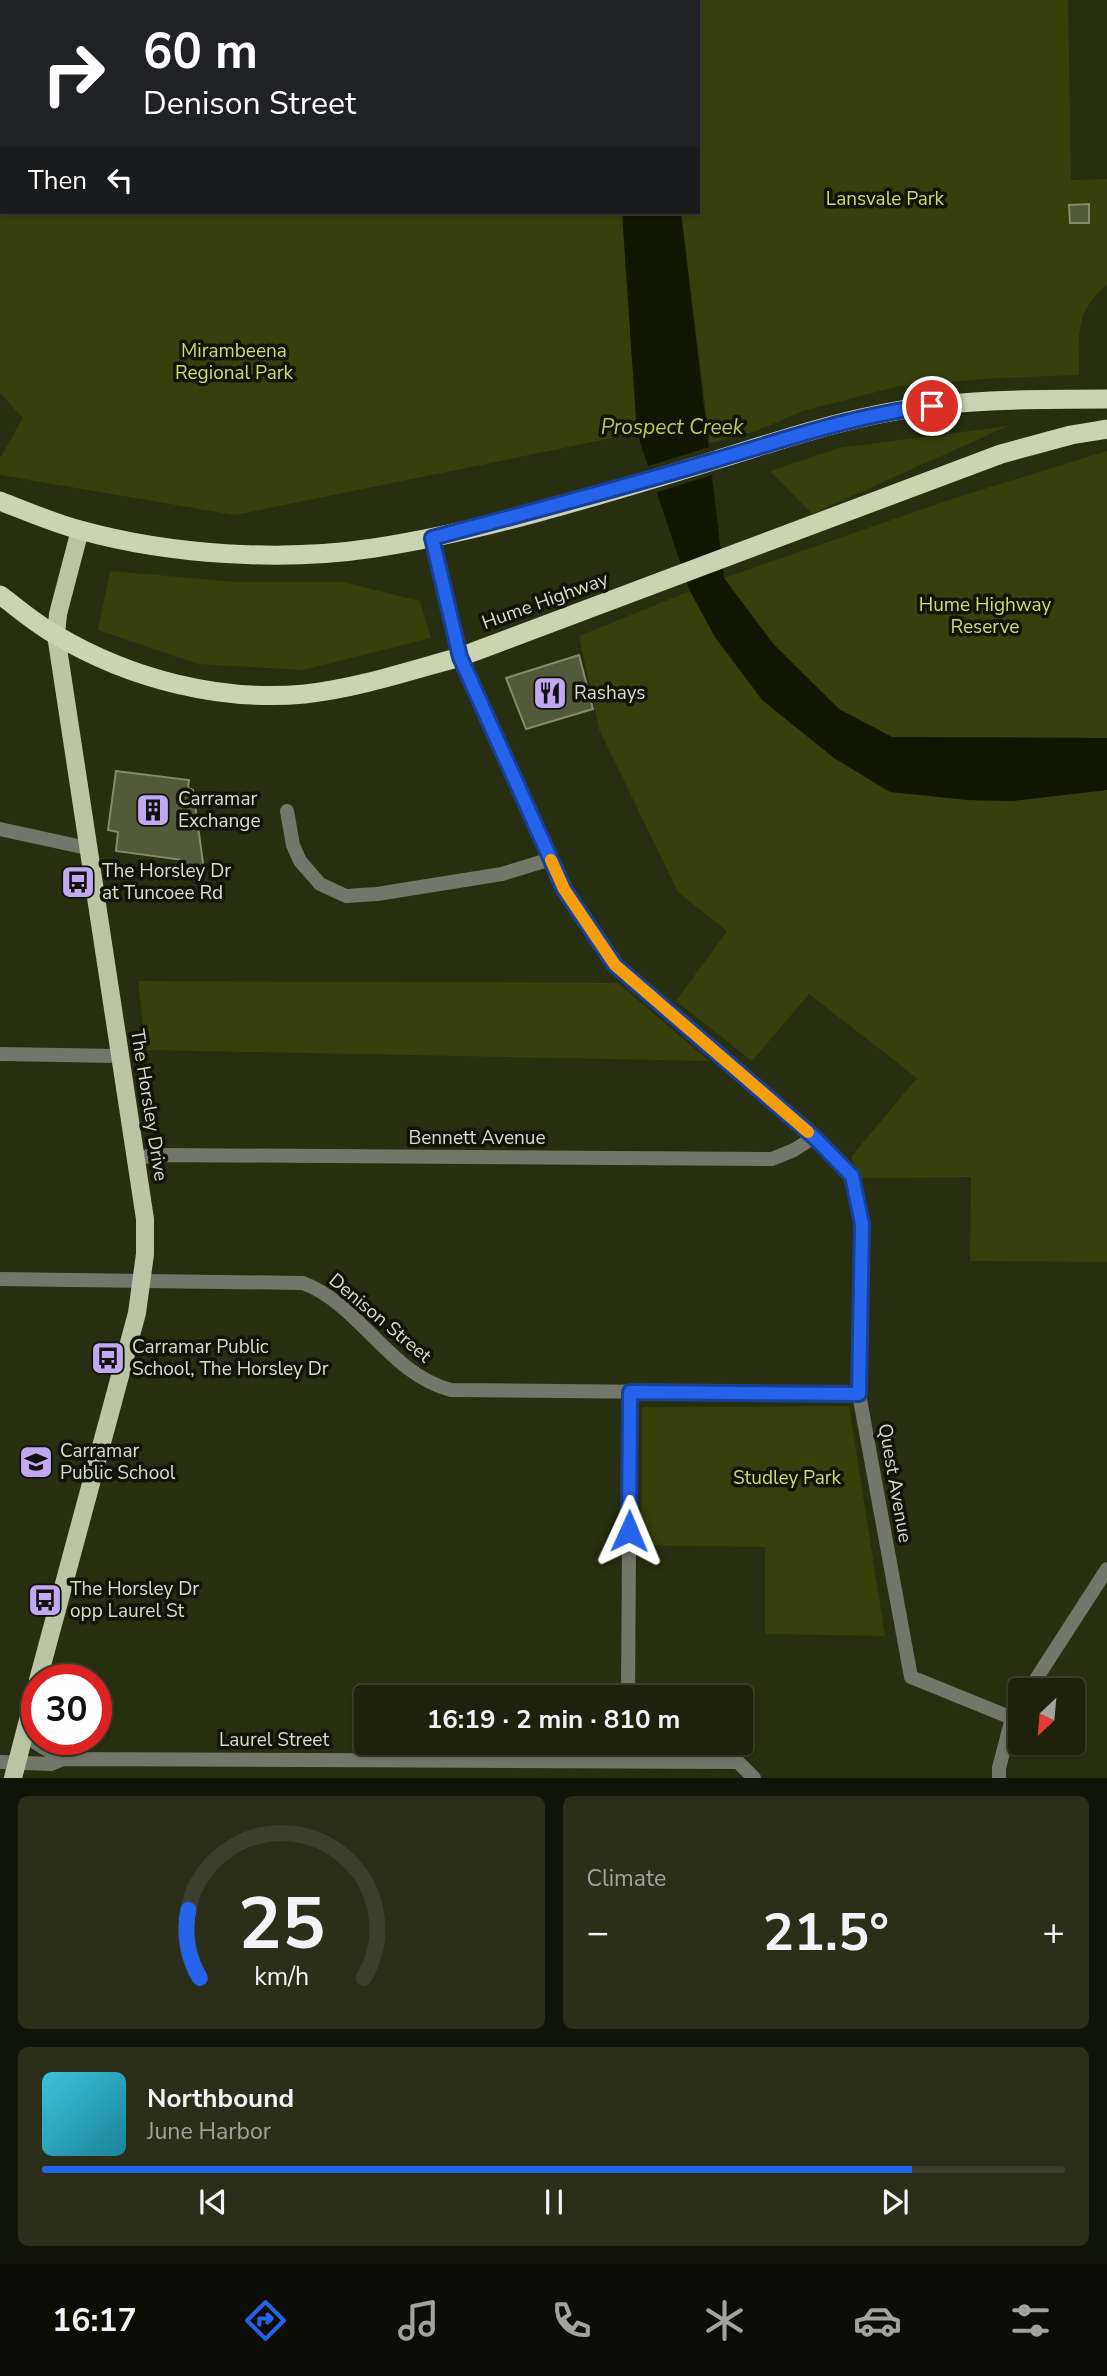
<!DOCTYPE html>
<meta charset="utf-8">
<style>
:root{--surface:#1e220c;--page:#2b2f1a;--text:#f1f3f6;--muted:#a1a49d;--line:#3c3f2d;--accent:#2563eb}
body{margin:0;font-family:"Nunito Sans",sans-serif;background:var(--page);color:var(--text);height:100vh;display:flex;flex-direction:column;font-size:26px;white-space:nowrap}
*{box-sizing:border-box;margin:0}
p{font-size:23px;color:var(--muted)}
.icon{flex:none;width:38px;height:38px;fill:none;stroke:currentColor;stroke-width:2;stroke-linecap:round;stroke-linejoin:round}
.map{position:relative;height:1778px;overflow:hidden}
.details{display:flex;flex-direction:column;gap:18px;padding:18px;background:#101307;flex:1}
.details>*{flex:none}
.top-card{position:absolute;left:0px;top:0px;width:700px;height:214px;box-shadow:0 2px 5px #0004,0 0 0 2px var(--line);background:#202124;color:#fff;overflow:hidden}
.needle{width:46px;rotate:206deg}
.tools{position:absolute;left:1008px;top:1678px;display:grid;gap:14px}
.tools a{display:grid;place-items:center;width:77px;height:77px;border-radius:7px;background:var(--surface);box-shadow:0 2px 5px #0004,0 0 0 2px var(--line);font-size:35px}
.speed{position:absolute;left:21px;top:1664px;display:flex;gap:14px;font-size:35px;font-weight:700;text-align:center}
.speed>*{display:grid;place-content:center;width:91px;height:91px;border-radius:50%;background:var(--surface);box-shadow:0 2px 5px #0004,0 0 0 2px var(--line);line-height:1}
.speed .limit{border:10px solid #d22;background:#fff;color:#111}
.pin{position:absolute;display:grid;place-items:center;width:60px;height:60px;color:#fff;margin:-30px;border:4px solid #fff;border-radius:50%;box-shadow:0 2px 7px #0007}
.me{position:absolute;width:77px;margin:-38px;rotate:1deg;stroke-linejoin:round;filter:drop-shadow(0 0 5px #0008)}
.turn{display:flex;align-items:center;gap:24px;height:147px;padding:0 28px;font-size:32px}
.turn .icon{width:91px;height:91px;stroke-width:2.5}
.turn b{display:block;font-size:49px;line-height:60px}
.then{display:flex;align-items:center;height:66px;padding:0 28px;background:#0003;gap:14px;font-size:26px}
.big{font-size:52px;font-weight:700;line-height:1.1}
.details .widget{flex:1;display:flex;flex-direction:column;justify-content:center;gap:10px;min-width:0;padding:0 24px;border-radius:10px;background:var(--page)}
.details .dial{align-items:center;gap:0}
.dial svg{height:182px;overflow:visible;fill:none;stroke:var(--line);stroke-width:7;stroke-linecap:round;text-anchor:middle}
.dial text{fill:var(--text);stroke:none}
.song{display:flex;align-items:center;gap:21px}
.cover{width:84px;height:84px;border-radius:10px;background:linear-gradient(135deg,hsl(190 70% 55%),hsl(190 70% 35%))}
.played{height:7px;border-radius:4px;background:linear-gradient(90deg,var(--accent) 85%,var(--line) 85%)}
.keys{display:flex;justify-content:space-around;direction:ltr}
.heat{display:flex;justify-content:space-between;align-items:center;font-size:38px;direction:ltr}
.details .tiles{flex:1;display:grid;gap:18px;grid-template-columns:1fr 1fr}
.widget:last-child{grid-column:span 2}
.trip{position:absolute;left:354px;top:1685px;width:399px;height:70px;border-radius:7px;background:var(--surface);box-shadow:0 2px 5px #0004,0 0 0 2px var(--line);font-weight:700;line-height:70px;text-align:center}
.dock{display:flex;height:112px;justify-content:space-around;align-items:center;background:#0c0e05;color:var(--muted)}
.dock .icon{width:49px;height:49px}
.dock .active{color:var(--accent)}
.dock b{font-size:32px;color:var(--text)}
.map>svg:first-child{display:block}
.green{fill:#37400a}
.water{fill:#111601}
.pier{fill:#282e10}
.building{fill:#525a3b;stroke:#838b6b;stroke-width:2}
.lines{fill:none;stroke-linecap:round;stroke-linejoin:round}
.minor{stroke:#737769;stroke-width:14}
.tertiary{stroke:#737769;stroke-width:14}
.primary{stroke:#bcc4a6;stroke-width:18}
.trunk{stroke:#cad3b2;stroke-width:19}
.route-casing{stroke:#184099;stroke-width:18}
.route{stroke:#2563eb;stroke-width:12}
.slow{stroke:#f59e0b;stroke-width:12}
.labels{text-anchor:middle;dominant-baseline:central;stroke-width:7;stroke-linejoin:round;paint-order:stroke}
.park-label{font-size:19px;fill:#c8de73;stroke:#121408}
.street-label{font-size:19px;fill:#d8ddcb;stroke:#121408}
.poi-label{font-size:19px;fill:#d8ddcb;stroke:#121408;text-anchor:start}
.water-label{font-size:21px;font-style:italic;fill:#b5ca5f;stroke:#121408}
</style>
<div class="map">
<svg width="1107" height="1778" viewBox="0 0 1107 1778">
<rect width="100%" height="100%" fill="#282e10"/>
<g class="green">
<polygon points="0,0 613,0 2,2 2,212 622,212 637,433 235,515 0,475 0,458 23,418 0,393"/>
<path d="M 685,0 L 1068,0 L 1071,180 L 1107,179 L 1107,285 C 1074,311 1079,337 1079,375 L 997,378 L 899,386 L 803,411 L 756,431 L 710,443 L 681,212 L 698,212 L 698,2 L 685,2 Z"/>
<polygon points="1008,426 812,514 770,471 839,448"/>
<polygon points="1107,451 1107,738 892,737 839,709 774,644 724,578 952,499"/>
<polygon points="110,571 237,582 343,582 420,601 431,638 303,670 198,664 98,630"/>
<polygon points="690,591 715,637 735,662 933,796 968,800 1012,801 1107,790 1107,1262 970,1261 971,1177 859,1178 851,1157 917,1078 809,994 752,1061 676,1001 727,931 678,892 599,729 579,636"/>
<polygon points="138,981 618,983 709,1061 146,1050"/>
<polygon points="849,1406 885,1636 765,1634 765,1547 641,1545 642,1407"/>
</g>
<polygon class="water" points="622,212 681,212 724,578 773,644 839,709 892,737 1107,738 1107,790 1012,801 968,800 890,792 834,758 762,700 715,637 690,591 637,433"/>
<polygon class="pier" points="713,446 716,474 654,493 645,467"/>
<g class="building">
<polygon points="1089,204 1089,223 1070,223 1069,205"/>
<polygon points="579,655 593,709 526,729 506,678"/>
<polygon points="116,771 189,780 188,788 193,790 204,870 182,866 183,860 116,851 118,832 108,830"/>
</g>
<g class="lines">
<g class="minor">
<polyline points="287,811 293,845 300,861 320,884 346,896 377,894 502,874 551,859"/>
<polyline points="0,829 87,848"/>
<polyline points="0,1054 120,1056"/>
<polyline points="135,1158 159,1155 772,1159 794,1150 814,1137"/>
<path d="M 0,1279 L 303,1283 C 361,1305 389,1374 451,1390 L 859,1394"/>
<polyline points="1029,1690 1107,1569"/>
<polyline points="628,1698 630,1392"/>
<polyline points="1012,1718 1020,1705"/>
<polyline points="26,1726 36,1743 63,1759"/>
<polyline points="627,1761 627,1743"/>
<polyline points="0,1762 51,1764 63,1759 738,1762 754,1778"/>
</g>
<polyline class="tertiary" points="432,538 460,657 564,889 615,965 814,1137 852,1176 862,1224 859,1394 911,1677 1012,1718 999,1768 999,1778"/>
<g class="primary">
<polyline points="38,1680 137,1313 145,1254 145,1219 56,635 58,614 80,530"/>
<polyline points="13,1778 37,1685"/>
</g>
<g class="trunk">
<path d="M 0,501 C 26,511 53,523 80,530 C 170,555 282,562 374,548 C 490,530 604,494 716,460 C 768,444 821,426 875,415 C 951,399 1030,399 1107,399"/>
<path d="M 0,595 C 18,608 36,624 56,635 C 130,679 220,702 305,694 C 358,688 409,671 460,657 L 1001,454 L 1071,435 L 1107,429"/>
</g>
</g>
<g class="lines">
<g class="route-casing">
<path id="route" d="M 629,1531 L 630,1392 L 859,1394 L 862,1224 L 852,1176 L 814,1137 L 615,965 L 564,889 L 460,657 L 432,538 C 527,513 621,488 715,460 C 787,439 858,414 932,406"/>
</g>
<use href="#route" class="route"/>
<polyline class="slow" points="551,860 564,889 615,965 808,1132"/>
</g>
<defs>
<g id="restaurant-square" transform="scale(1.75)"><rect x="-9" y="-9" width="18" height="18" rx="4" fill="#c1a8f3" stroke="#121408"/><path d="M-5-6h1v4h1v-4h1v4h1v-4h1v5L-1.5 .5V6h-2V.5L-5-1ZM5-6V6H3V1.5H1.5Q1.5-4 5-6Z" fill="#111"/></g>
<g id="building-square" transform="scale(1.75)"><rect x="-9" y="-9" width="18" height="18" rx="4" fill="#c1a8f3" stroke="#121408"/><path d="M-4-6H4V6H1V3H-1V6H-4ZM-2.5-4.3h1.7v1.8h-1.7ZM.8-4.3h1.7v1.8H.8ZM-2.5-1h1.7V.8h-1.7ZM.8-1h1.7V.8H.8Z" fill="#111"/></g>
<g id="bus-square" transform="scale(1.75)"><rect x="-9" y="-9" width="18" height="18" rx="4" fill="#c1a8f3" stroke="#121408"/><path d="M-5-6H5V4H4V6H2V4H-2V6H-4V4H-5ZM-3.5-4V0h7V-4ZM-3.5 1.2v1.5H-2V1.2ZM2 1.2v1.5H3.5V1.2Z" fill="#111"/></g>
<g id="school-square" transform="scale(1.75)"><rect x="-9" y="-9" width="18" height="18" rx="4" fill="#c1a8f3" stroke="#121408"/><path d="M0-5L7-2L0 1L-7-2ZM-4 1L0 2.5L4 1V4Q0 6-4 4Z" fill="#111"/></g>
</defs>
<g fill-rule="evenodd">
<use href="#restaurant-square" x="550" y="693"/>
<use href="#building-square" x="153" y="810"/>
<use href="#bus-square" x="78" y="882"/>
<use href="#bus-square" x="108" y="1358"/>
<use href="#school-square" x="36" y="1462"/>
<use href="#bus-square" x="45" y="1600"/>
</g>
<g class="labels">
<g class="park-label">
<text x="885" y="199">Lansvale Park</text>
<text x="234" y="351">Mirambeena<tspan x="234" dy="22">Regional Park</tspan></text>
<text x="985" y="605">Hume Highway<tspan x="985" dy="22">Reserve</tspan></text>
<text x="787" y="1478">Studley Park</text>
</g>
<g class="street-label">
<text transform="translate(545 601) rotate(-20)">Hume Highway</text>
<text transform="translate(149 1105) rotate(81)">The Horsley Drive</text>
<text x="477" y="1138">Bennett Avenue</text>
<text transform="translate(380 1318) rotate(40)">Denison Street</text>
<text transform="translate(895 1483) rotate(80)">Quest Avenue</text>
<text x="274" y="1740">Laurel Street</text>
</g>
<g class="poi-label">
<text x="574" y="693">Rashays</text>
<text x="178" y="799">Carramar<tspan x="178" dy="22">Exchange</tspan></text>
<text x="102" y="871">The Horsley Dr<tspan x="102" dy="22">at Tuncoee Rd</tspan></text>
<text x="132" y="1347">Carramar Public<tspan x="132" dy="22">School, The Horsley Dr</tspan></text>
<text x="60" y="1451">Carramar<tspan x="60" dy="22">Public School</tspan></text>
<text x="70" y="1589">The Horsley Dr<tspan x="70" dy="22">opp Laurel St</tspan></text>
</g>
<g class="water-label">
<text x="672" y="427">Prospect Creek</text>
</g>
</g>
</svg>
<div class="tools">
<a><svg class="needle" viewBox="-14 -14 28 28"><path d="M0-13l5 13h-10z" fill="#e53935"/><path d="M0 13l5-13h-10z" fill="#a1a49d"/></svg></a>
</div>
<div class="speed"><div class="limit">30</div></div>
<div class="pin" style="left:932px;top:406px;background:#d93025"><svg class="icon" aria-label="arrive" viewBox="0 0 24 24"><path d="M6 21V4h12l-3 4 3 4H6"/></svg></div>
<svg class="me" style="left:629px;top:1531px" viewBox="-20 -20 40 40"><path d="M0-17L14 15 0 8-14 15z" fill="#2563eb" stroke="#fff" stroke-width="4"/></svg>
<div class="trip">16:19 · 2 min · 810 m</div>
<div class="top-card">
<div class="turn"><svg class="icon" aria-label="right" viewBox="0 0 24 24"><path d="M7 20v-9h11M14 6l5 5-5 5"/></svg><div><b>60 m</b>Denison Street</div></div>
<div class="then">Then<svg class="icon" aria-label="left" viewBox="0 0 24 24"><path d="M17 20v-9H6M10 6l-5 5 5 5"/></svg></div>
</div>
</div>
<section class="details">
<div class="tiles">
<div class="widget dial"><svg viewBox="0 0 100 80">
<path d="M14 69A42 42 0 1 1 86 69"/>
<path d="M14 69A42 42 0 0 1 9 39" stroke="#2563eb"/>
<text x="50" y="56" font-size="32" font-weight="700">25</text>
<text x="50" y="72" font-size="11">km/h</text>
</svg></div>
<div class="widget"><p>Climate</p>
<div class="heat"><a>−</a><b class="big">21.5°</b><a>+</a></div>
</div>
<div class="widget">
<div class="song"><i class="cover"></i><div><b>Northbound</b><p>June Harbor</p></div></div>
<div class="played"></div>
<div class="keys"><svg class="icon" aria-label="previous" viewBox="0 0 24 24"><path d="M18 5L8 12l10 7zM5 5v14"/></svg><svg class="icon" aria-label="pause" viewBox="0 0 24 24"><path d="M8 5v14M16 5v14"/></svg><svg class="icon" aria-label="next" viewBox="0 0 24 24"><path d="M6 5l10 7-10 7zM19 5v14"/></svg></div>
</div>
</div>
</section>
<nav class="dock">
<b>16:17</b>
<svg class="icon active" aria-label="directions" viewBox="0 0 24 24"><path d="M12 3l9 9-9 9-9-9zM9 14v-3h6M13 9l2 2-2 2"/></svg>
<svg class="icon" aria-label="music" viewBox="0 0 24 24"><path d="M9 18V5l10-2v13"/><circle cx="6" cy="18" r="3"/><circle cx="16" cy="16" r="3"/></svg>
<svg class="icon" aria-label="phone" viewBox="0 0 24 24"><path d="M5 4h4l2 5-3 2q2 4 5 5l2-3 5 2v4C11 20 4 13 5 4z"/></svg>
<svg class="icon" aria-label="climate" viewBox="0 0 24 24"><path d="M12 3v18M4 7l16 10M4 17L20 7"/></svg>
<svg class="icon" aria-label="car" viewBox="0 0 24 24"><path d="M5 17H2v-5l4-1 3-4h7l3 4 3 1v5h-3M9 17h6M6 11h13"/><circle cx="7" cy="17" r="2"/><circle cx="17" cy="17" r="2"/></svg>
<svg class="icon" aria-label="filters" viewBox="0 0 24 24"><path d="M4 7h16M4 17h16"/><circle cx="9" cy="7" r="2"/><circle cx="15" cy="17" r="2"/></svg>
</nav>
